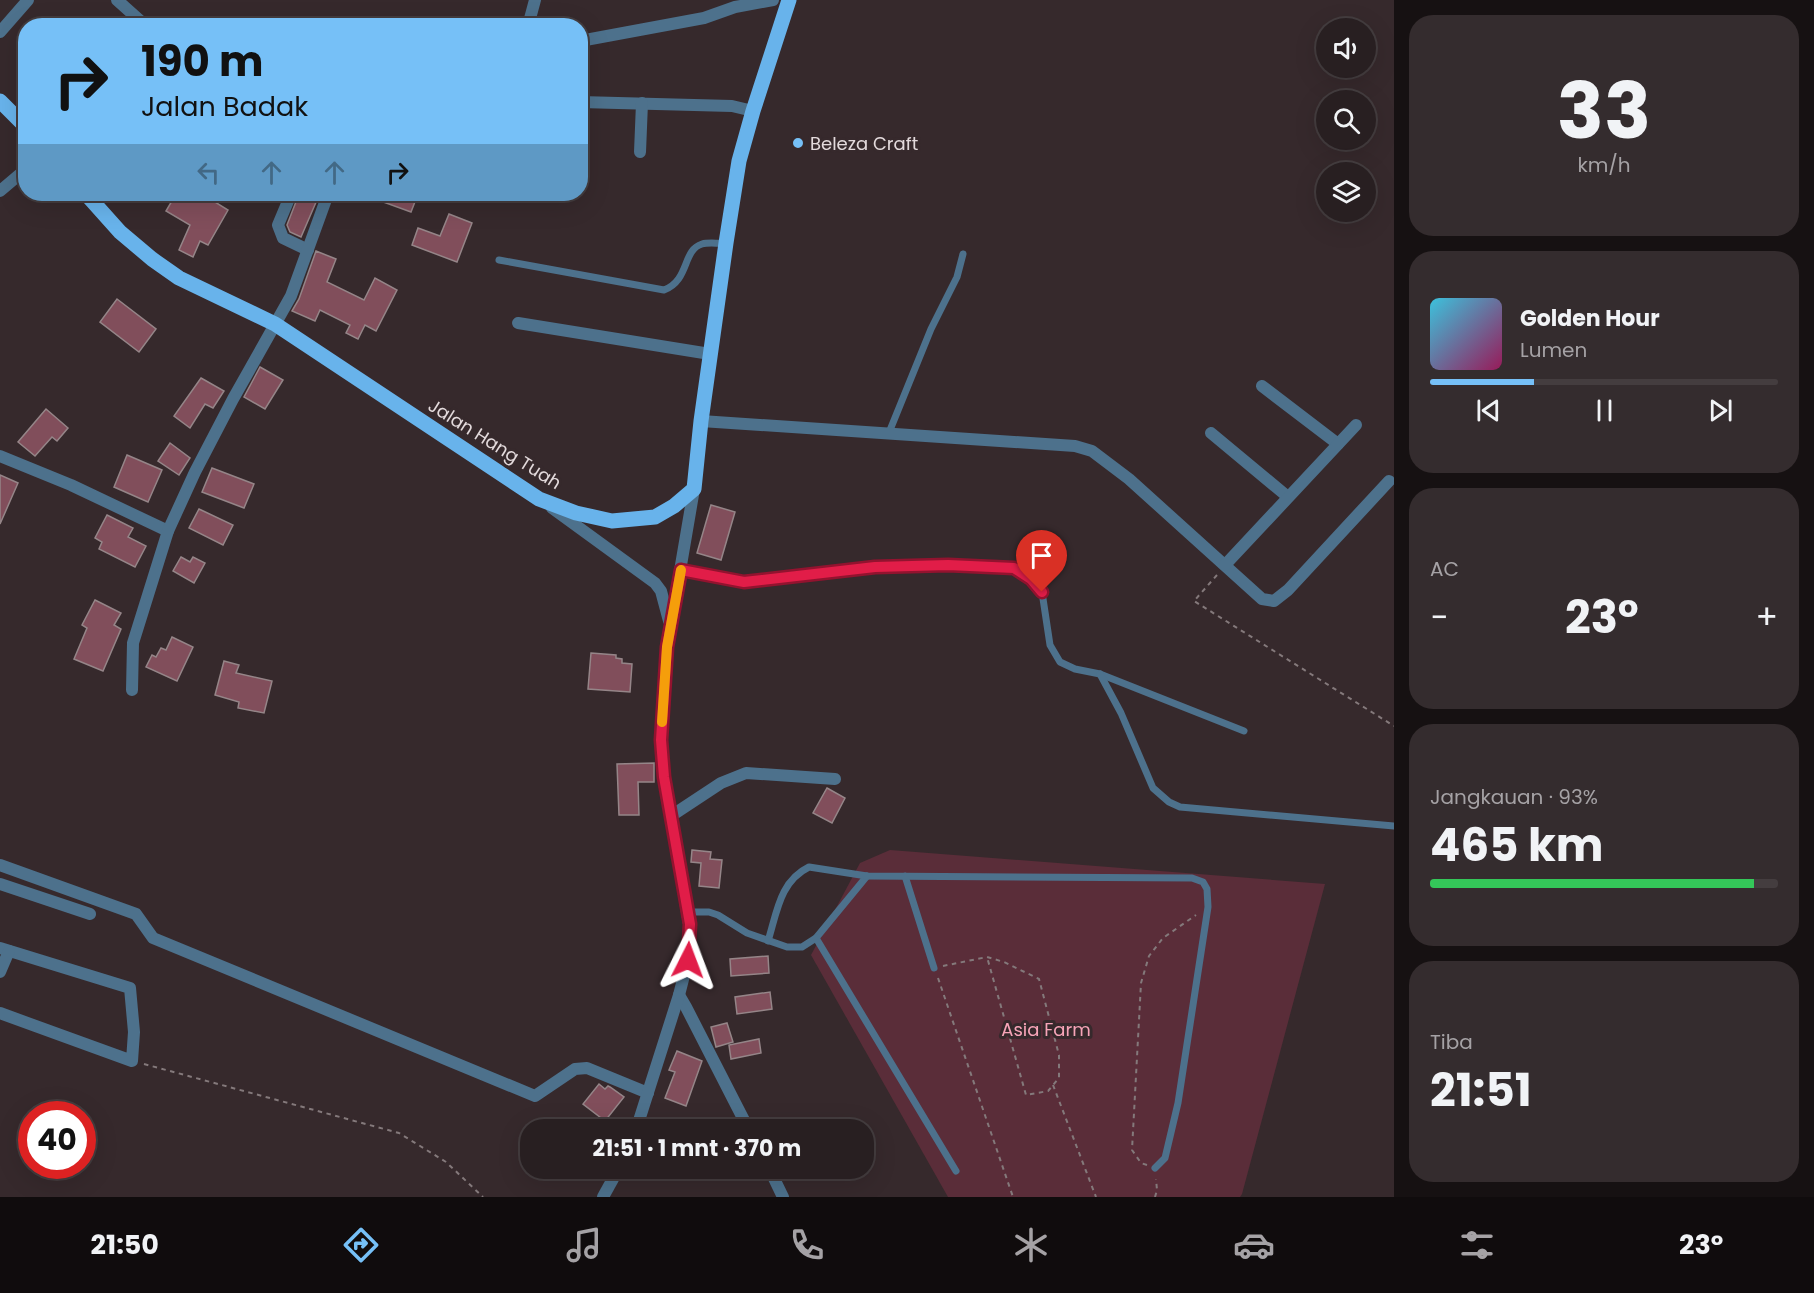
<!DOCTYPE html>
<html lang="id">
<meta charset="utf-8">
<style>
:root{--surface:#281f21;--page:#342c2e;--text:#f1f3f6;--muted:#a5a2a5;--line:#443d3f;--accent:#76c0f7}
body{margin:0;font-family:Poppins,sans-serif;background:var(--page);color:var(--text);height:100vh;display:flex;flex-direction:column;font-size:22px;white-space:nowrap}
*{box-sizing:border-box;margin:0}
p{font-size:20px;color:var(--muted)}
.icon{flex:none;width:33px;height:33px;fill:none;stroke:currentColor;stroke-width:2;stroke-linecap:round;stroke-linejoin:round}
.map{position:relative;flex:1;overflow:hidden}
.sheet{display:flex;flex-direction:column;gap:15px;padding:15px;background:#161112;width:420px}
.sheet>*{flex:none}
.hud{position:absolute;left:18px;top:18px;width:570px;height:183px;border-radius:24px;box-shadow:0 6px 24px #0002,0 0 0 2px var(--line);background:#76c0f7;color:#111;overflow:hidden}
.fabs{position:absolute;left:1316px;top:18px;display:grid;gap:12px}
.fabs a{display:grid;place-items:center;width:60px;height:60px;border-radius:50%;background:var(--surface);box-shadow:0 6px 24px #0002,0 0 0 2px var(--line);font-size:30px}
.speed{position:absolute;left:18px;top:1101px;display:flex;gap:12px;font-size:30px;font-weight:700;text-align:center}
.speed>*{display:grid;place-content:center;width:78px;height:78px;border-radius:50%;background:var(--surface);box-shadow:0 6px 24px #0002,0 0 0 2px var(--line);line-height:1}
.speed .limit{border:9px solid #d22;background:#fff;color:#111}
.pin{position:absolute;display:grid;place-items:center;width:51px;height:51px;color:#fff;margin:-62px -26px;border-radius:50% 50% 50% 0;rotate:-45deg;box-shadow:0 0 6px #0007}
.pin .icon{rotate:45deg}
.me{position:absolute;width:66px;margin:-33px;rotate:3deg;stroke-linejoin:round;filter:drop-shadow(0 0 4px #0008)}
.turn{display:flex;align-items:center;gap:21px;height:126px;padding:0 24px;font-size:27px}
.turn .icon{width:78px;height:78px;stroke-width:2.5}
.turn b{display:block;font-size:42px;line-height:51px}
.lanes{display:flex;align-items:center;height:57px;padding:0 24px;background:#0003;justify-content:center;gap:30px;direction:ltr}
.lanes .off{opacity:.35}
.big{font-size:45px;font-weight:700;line-height:1.1}
.sheet .widget{flex:1;display:flex;flex-direction:column;justify-content:center;gap:9px;min-width:0;padding:0 21px;border-radius:24px;background:var(--page)}
.sheet .dial{align-items:center;gap:0}
.dial b{font-size:78px;line-height:1}
.song{display:flex;align-items:center;gap:18px}
.cover{width:72px;height:72px;border-radius:9px;background:linear-gradient(135deg,hsl(190 70% 55%),hsl(330 70% 35%))}
.played{height:6px;border-radius:3px;background:linear-gradient(90deg,var(--accent) 30%,var(--line) 30%)}
.keys{display:flex;justify-content:space-around;direction:ltr}
.heat{display:flex;justify-content:space-between;align-items:center;font-size:33px;direction:ltr}
.charge{height:9px;border-radius:4px;background:linear-gradient(90deg,#34c759 93%,var(--line) 0)}
.trip{position:absolute;left:520px;top:1119px;width:354px;height:60px;border-radius:24px;background:var(--surface);box-shadow:0 6px 24px #0002,0 0 0 2px var(--line);font-weight:700;line-height:60px;text-align:center}
.tabs{display:flex;height:96px;justify-content:space-around;align-items:center;background:#100c0d;color:var(--muted)}
.tabs .icon{width:42px;height:42px}
.tabs .current{color:var(--accent)}
.tabs b{font-size:27px;color:var(--text)}
main{display:flex;flex:1;min-height:0}
.map>svg:first-child{display:block}
.green{fill:#5a2d39}
.building{fill:#814e5b;stroke:#958588;stroke-width:1.5}
.lines{fill:none;stroke-linecap:round;stroke-linejoin:round}
.path{stroke:#84797b;stroke-width:2;stroke-dasharray:4.5 4.5;stroke-linecap:butt}
.service{stroke:#4d718c;stroke-width:7}
.minor{stroke:#4d718c;stroke-width:12}
.tertiary{stroke:#4d718c;stroke-width:12}
.primary{stroke:#68b3eb;stroke-width:15}
.route-casing{stroke:#92132f;stroke-width:15}
.route{stroke:#e11d48;stroke-width:10}
.slow{stroke:#f59e0b;stroke-width:10}
.poi-dot{fill:#76c0f7;stroke:#36292c;stroke-width:2}
.labels{text-anchor:middle;dominant-baseline:central;stroke-width:6;stroke-linejoin:round;paint-order:stroke}
.poi-label{font-size:18px;fill:#e3dadc;stroke:#36292c;text-anchor:start}
.street-label{font-size:18px;fill:#e3dadc;stroke:#36292c}
.park-label{font-size:18px;fill:#f7a4b8;stroke:#36292c}
</style>
<main>
<div class="map">
<svg width="1394" height="1197" viewBox="0 0 1394 1197">
<rect width="100%" height="100%" fill="#36292c"/>
<polygon class="green" points="890,850 1325,884 1242,1194 1240,1197 948,1197 811,955 860,863"/>
<g class="building">
<polygon points="176,194 189,194 204,202 207,197 228,210 208,245 200,241 193,257 179,250 190,225 166,211"/>
<polygon points="299,194 303,194 317,200 301,237 290,232 287,225"/>
<polygon points="364,194 418,194 411,212 364,195"/>
<polygon points="449,214 472,223 457,262 412,245 418,228 440,236"/>
<polygon points="316,251 336,259 327,282 364,300 375,278 397,290 376,331 365,325 358,339 346,333 350,325 320,310 315,321 292,311 299,299"/>
<polygon points="117,299 156,329 139,352 100,322"/>
<polygon points="260,367 283,380 265,409 244,397"/>
<polygon points="201,378 224,391 213,408 205,404 190,428 174,416"/>
<polygon points="46,409 68,428 57,441 52,437 35,456 18,442"/>
<polygon points="170,443 190,458 179,475 158,461"/>
<polygon points="127,455 162,470 148,502 114,487"/>
<polygon points="212,468 254,484 244,508 202,492"/>
<polygon points="0,475 18,483 0,524"/>
<polygon points="711,505 735,512 721,560 697,553"/>
<polygon points="199,509 233,525 223,545 189,528"/>
<polygon points="107,515 133,528 128,537 146,546 135,567 99,549 102,542 95,538"/>
<polygon points="181,557 190,562 193,557 205,563 194,583 173,571"/>
<polygon points="95,600 121,613 114,625 121,629 103,671 74,659 87,628 82,625"/>
<polygon points="172,637 193,647 177,681 146,667 152,655 156,657 161,648 166,650"/>
<polygon points="591,653 616,655 616,658 622,659 622,663 632,664 630,692 588,689"/>
<polygon points="224,661 239,665 236,673 272,681 264,713 238,708 239,702 215,695"/>
<polygon points="654,763 654,782 638,782 639,815 619,815 617,764"/>
<polygon points="827,788 845,798 832,823 813,813"/>
<polygon points="692,850 711,852 710,859 722,860 719,888 699,886 701,863 691,862"/>
<polygon points="768,956 769,973 731,976 730,959"/>
<polygon points="770,992 772,1009 737,1014 735,997"/>
<polygon points="727,1023 733,1042 716,1047 711,1027"/>
<polygon points="759,1039 761,1053 731,1059 729,1045"/>
<polygon points="677,1051 702,1061 686,1106 665,1098 675,1072 669,1070"/>
<polygon points="599,1084 605,1089 608,1086 610,1087 624,1097 605,1121 583,1104"/>
</g>
<g class="lines">
<g class="path">
<polyline points="1217,575 1194,601 1394,726"/>
<polyline points="943,966 987,957 1004,962 1039,979 1059,1055 1059,1078 1048,1091 1026,1095 987,957"/>
<polyline points="938,978 1013,1197"/>
<polyline points="144,1064 399,1133 446,1162 483,1197"/>
<polyline points="1053,1085 1096,1197"/>
<polyline points="1147,1165 1141,1163 1132,1150 1141,983 1149,956 1163,938 1196,915"/>
<polyline points="1155,1197 1157,1190 1156,1179"/>
</g>
<g class="service">
<path d="M 499,260 L 664,290 C 690,280 682,250 702,244 C 709,242 719,244 726,243"/>
<polyline points="888,435 931,329 957,277 963,254"/>
<polyline points="681,570 744,582 875,567 948,565 1014,568 1031,579 1042,592 1050,645 1060,662 1075,669 1100,674 1244,731"/>
<polyline points="1100,674 1121,713 1153,788 1169,802 1180,807 1394,826"/>
<polyline points="905,876 934,968"/>
<polyline points="687,912 709,912 718,915 747,933 787,947 802,947 816,938 867,876"/>
<polyline points="816,938 956,1171"/>
<path d="M 768,941 C 777,912 780,881 809,867 L 867,876 L 1192,878 L 1203,882 L 1207,889 L 1208,907 L 1178,1103 L 1165,1158 L 1155,1168"/>
</g>
<g class="minor">
<polyline points="117,0 146,26"/>
<polyline points="528,26 535,0"/>
<polyline points="0,32 28,0"/>
<polyline points="580,41 704,18 735,7 773,0"/>
<polyline points="580,102 732,106 753,111"/>
<polyline points="640,152 642,103"/>
<polyline points="0,191 26,169"/>
<polyline points="291,194 278,225 283,238 308,250"/>
<polyline points="518,323 710,354"/>
<polyline points="1262,386 1338,444"/>
<polyline points="701,421 1075,446 1092,451 1129,479 1262,599 1274,601 1288,590 1389,481"/>
<polyline points="1211,433 1288,497"/>
<polyline points="0,456 71,485 168,531"/>
<polyline points="1225,565 1356,425"/>
<polyline points="132,690 133,643 168,531 195,472 233,399 291,296 328,194"/>
<polyline points="671,816 721,783 746,773 835,779"/>
<polyline points="0,865 136,914 153,938 535,1096 575,1069 587,1068 648,1093"/>
<polyline points="0,884 90,914"/>
<polyline points="0,948 130,988 134,1032 132,1061 0,1013"/>
<polyline points="0,972 9,951"/>
<polyline points="679,995 686,1007 749,1130"/>
<polyline points="769,1168 783,1197"/>
</g>
<g class="tertiary">
<polyline points="552,508 655,583 661,591 669,621"/>
<polyline points="636,1130 679,995 688,960 689,924 664,777 661,740 667,647 694,489"/>
<polyline points="603,1197 619,1168"/>
</g>
<g class="primary">
<polyline points="0,101 26,127"/>
<polyline points="86,194 120,232 152,259 179,278 275,324 539,499 576,513 612,521 655,517 674,506 694,489 701,421 726,243 739,161 753,111 789,0"/>
</g>
</g>
<g class="lines">
<g class="route-casing">
<polyline id="route" points="688,960 690,924 664,777 661,740 667,647 681,570 744,582 875,567 948,565 1014,568 1031,579 1042,592"/>
</g>
<use href="#route" class="route"/>
<polyline class="slow" points="662,722 667,647 681,570"/>
</g>
<circle class="poi-dot" cx="798" cy="143" r="6"/>
<g class="labels">
<g class="poi-label">
<text x="810" y="143">Beleza Craft</text>
</g>
<g class="street-label">
<text transform="translate(495 444) rotate(32)">Jalan Hang Tuah</text>
</g>
<g class="park-label">
<text x="1046" y="1029">Asia Farm</text>
</g>
</g>
</svg>
<div class="fabs">
<a><svg class="icon" aria-label="sound" viewBox="0 0 24 24"><path d="M4 9h4l5-4v14l-5-4H4zM17 9q2 3 0 6"/></svg></a>
<a><svg class="icon" aria-label="search" viewBox="0 0 24 24"><circle cx="10" cy="10" r="6"/><path d="M15 15l6 6"/></svg></a>
<a><svg class="icon" aria-label="layers" viewBox="0 0 24 24"><path d="M12 4l9 5-9 5-9-5zM3 14l9 5 9-5"/></svg></a>
</div>
<div class="speed"><div class="limit">40</div></div>
<div class="pin" style="left:1042px;top:592px;background:#d93025"><svg class="icon" aria-label="arrive" viewBox="0 0 24 24"><path d="M6 21V4h12l-3 4 3 4H6"/></svg></div>
<svg class="me" style="left:688px;top:960px" viewBox="-20 -20 40 40"><path d="M0-17L14 15 0 8-14 15z" fill="#e11d48" stroke="#fff" stroke-width="4"/></svg>
<div class="trip">21:51 · 1 mnt · 370 m</div>
<div class="hud">
<div class="turn"><svg class="icon" aria-label="right" viewBox="0 0 24 24"><path d="M7 20v-9h11M14 6l5 5-5 5"/></svg><div><b>190 m</b>Jalan Badak</div></div>
<div class="lanes"><svg class="icon off" aria-label="left" viewBox="0 0 24 24"><path d="M17 20v-9H6M10 6l-5 5 5 5"/></svg><svg class="icon off" aria-label="ahead" viewBox="0 0 24 24"><path d="M12 20V5M6 11l6-6 6 6"/></svg><svg class="icon off" aria-label="ahead" viewBox="0 0 24 24"><path d="M12 20V5M6 11l6-6 6 6"/></svg><svg class="icon" aria-label="right" viewBox="0 0 24 24"><path d="M7 20v-9h11M14 6l5 5-5 5"/></svg></div>
</div>
</div>
<section class="sheet">
<div class="widget dial"><b>33</b><p>km/h</p></div>
<div class="widget">
<div class="song"><i class="cover"></i><div><b>Golden Hour</b><p>Lumen</p></div></div>
<div class="played"></div>
<div class="keys"><svg class="icon" aria-label="previous" viewBox="0 0 24 24"><path d="M18 5L8 12l10 7zM5 5v14"/></svg><svg class="icon" aria-label="pause" viewBox="0 0 24 24"><path d="M8 5v14M16 5v14"/></svg><svg class="icon" aria-label="next" viewBox="0 0 24 24"><path d="M6 5l10 7-10 7zM19 5v14"/></svg></div>
</div>
<div class="widget"><p>AC</p>
<div class="heat"><a>−</a><b class="big">23°</b><a>+</a></div>
</div>
<div class="widget"><p>Jangkauan · 93%</p><b class="big">465 km</b><div class="charge"></div></div>
<div class="widget"><p>Tiba</p><b class="big">21:51</b></div>
</section>
</main>
<nav class="tabs">
<b>21:50</b>
<svg class="icon current" aria-label="directions" viewBox="0 0 24 24"><path d="M12 3l9 9-9 9-9-9zM9 14v-3h6M13 9l2 2-2 2"/></svg>
<svg class="icon" aria-label="music" viewBox="0 0 24 24"><path d="M9 18V5l10-2v13"/><circle cx="6" cy="18" r="3"/><circle cx="16" cy="16" r="3"/></svg>
<svg class="icon" aria-label="phone" viewBox="0 0 24 24"><path d="M5 4h4l2 5-3 2q2 4 5 5l2-3 5 2v4C11 20 4 13 5 4z"/></svg>
<svg class="icon" aria-label="climate" viewBox="0 0 24 24"><path d="M12 3v18M4 7l16 10M4 17L20 7"/></svg>
<svg class="icon" aria-label="car" viewBox="0 0 24 24"><path d="M5 17H2v-5l4-1 3-4h7l3 4 3 1v5h-3M9 17h6M6 11h13"/><circle cx="7" cy="17" r="2"/><circle cx="17" cy="17" r="2"/></svg>
<svg class="icon" aria-label="filters" viewBox="0 0 24 24"><path d="M4 7h16M4 17h16"/><circle cx="9" cy="7" r="2"/><circle cx="15" cy="17" r="2"/></svg>
<b>23°</b>
</nav>
